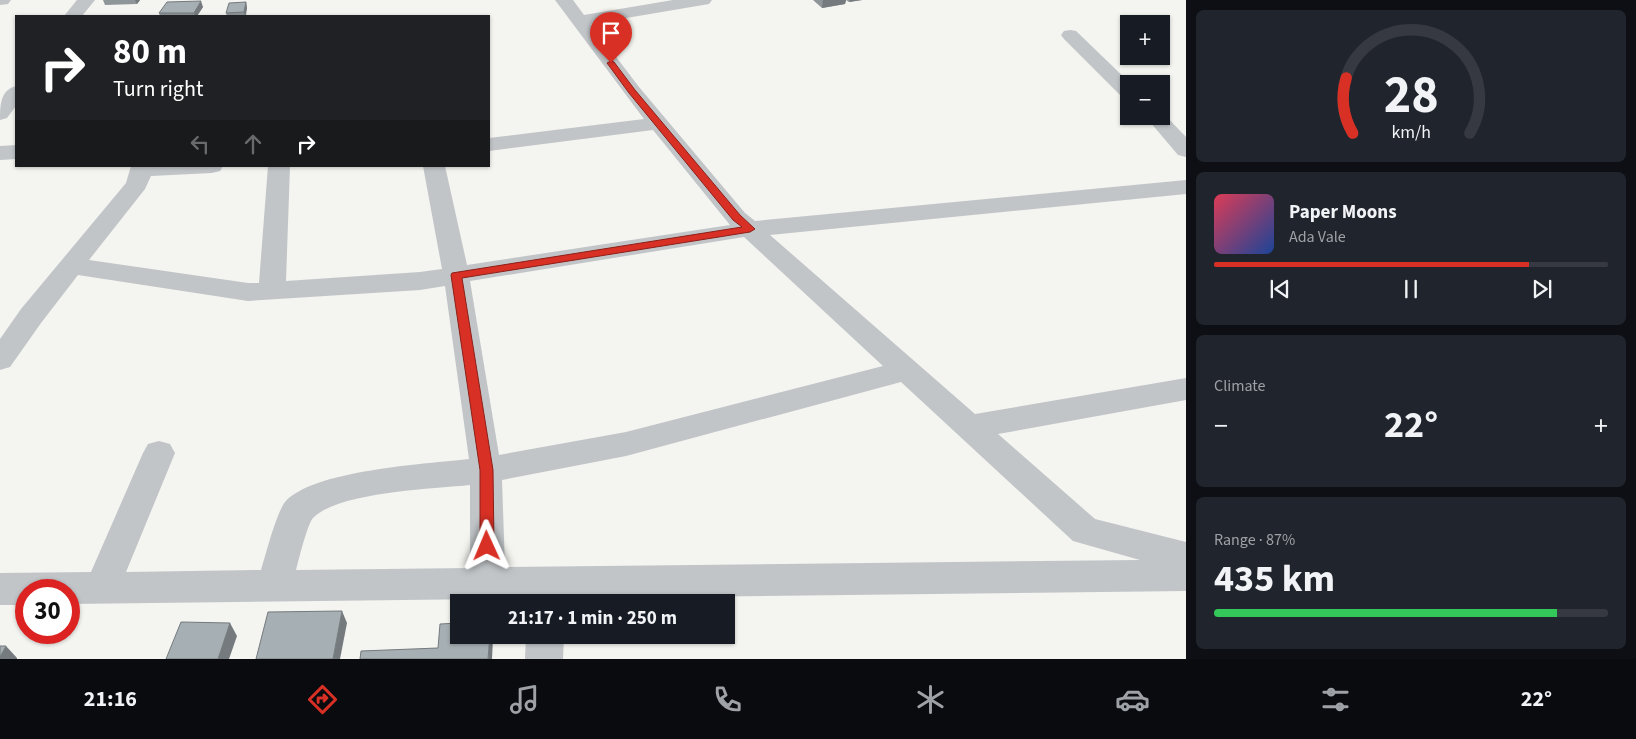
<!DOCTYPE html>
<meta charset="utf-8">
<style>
:root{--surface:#171b24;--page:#20242c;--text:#f1f3f6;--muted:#9ea1a6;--line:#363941;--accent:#d93025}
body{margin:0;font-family:"Source Sans 3",sans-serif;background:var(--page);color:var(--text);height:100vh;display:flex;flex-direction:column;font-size:19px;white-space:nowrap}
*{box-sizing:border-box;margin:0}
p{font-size:16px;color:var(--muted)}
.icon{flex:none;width:28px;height:28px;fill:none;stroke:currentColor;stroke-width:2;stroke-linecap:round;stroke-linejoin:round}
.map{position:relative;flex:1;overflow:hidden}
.details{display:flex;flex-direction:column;gap:10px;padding:10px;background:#0d0f14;width:450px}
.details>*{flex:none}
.guide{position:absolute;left:15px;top:15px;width:475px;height:152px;border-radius:0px;box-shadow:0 1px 4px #0004;background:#202124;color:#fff;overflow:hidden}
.tools{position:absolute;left:1120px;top:15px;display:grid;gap:10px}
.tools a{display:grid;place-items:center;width:50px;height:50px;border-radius:0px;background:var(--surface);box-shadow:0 1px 4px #0004;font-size:25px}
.speed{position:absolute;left:15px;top:579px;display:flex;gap:10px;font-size:25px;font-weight:700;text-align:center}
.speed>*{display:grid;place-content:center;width:65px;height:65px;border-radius:50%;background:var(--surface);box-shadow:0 1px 4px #0004;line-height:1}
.speed .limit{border:8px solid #d22;background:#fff;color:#111}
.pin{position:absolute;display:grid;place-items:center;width:42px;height:42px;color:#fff;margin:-51px -21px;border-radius:50% 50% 50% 0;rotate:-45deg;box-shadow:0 0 5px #0007}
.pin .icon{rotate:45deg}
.me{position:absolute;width:55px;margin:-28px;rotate:359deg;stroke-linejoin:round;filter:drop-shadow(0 0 4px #0008)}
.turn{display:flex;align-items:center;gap:18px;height:105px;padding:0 15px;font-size:22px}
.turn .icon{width:65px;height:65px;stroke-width:2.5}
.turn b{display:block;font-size:35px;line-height:42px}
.lanes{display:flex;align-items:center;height:48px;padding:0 15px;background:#0003;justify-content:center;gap:25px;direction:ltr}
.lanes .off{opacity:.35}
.big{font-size:38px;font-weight:700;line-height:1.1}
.details .widget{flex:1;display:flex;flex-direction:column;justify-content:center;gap:8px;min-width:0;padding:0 18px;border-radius:8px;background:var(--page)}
.details .dial{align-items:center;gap:0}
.dial svg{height:130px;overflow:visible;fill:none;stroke:var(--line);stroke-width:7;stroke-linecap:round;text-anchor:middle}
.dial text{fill:var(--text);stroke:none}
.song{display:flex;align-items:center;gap:15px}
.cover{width:60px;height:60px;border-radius:8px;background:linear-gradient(135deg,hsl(350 70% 55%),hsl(220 70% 35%))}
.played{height:5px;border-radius:2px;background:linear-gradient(90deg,var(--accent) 80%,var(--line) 80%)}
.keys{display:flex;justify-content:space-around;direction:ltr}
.heat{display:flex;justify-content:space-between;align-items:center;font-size:28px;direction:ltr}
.charge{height:8px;border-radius:4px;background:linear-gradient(90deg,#34c759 87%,var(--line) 0)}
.trip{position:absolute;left:450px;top:594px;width:285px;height:50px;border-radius:0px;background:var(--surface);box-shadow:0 1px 4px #0004;font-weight:700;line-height:50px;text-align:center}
.menu{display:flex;height:80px;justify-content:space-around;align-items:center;background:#090b0e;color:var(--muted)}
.menu .icon{width:35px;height:35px}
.menu .active{color:var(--accent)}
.menu b{font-size:22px;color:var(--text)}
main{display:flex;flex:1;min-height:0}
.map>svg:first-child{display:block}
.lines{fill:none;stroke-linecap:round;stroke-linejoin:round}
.street{fill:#c1c5c8;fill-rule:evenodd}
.wall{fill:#8f969a}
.shaded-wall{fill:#747a7d}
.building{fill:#a6afb3;stroke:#747a7d}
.route{fill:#d93025;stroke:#8d1f18}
</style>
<main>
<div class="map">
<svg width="1186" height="659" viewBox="0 0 1186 659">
<rect width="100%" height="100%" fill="#f4f4f0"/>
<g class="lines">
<g class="street">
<polygon points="0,0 11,0 8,4 0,5"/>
<polygon points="77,0 95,0 82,16 64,16"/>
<path d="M 555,0 L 573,0 L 584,15 L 673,0 L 712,0 L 709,4 L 703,5 L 591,24 L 639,87 L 745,213 L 755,221 L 1186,180 L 1186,194 L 770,235 L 975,414 L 1186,378 L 1186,400 L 998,434 L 1095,519 L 1186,542 L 1186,591 L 69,604 L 69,590 L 26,590 L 26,605 L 0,605 L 0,573 L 91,572 L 143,453 L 148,444 L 159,441 L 170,444 L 175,453 L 126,572 L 261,570 C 266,554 276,514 285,502 C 313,470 426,464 469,459 L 445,286 L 420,290 L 248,301 L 78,275 L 41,323 L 10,367 L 0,370 L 0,339 L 21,309 L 126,183 L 131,166 L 223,166 L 220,171 L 212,173 L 151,176 L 145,189 L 89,260 L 248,283 L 259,283 L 268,166 L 290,166 L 286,281 L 420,272 L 442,269 L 423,166 L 445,166 L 467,265 L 730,225 L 653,130 L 489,151 L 489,138 L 644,119 ZM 744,237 L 883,366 L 626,432 L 499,455 L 470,281 ZM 901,382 L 1073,541 L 1140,560 L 505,567 L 502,480 L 626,456 ZM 470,485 L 470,568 L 296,570 C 299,559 307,525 313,518 C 338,492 432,489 470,485 Z"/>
<polygon points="1070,30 1076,31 1131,84 1129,84 1129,99 1122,97 1064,39 1061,35 1064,31"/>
<path d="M 16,86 L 16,106 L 7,118 L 0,120 C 0,106 0,90 16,86 Z"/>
<polygon points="1161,111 1186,137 1186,157 1178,155 1145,116 1161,116"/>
<polygon points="16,145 16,159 0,160 0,146"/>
<polygon points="526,635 564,635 563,659 525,659"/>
</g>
</g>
<g class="wall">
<polygon points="103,0 140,0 137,4 105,5"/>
<polygon points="813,0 862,0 849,2 846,0 845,4 822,8"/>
<polygon points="246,2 247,8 246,16 227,16 226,13"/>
<polygon points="203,7 197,16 160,16 159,13"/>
</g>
<g class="shaded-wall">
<polygon points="135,0 140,0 137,4"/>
<polygon points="823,0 846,0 845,4 822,8"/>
<polygon points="850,0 862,0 849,2"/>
<polygon points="201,1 203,7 197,16 195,16 194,13"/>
<polygon points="246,2 247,8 245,16 244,12"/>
<polygon points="342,611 347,623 340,659 333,659"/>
<polygon points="230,623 237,636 229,659 218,659"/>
<polygon points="490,635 492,635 493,639 492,659 488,659"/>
<polygon points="6,646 17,658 17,659 0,659 0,657"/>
</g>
<g class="building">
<polygon points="201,1 194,13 159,13 167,2"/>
<polygon points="246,2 244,12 226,13 229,3"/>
<polygon points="342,611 333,659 256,659 268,612"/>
<polygon points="181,622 230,623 218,659 166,659"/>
<polygon points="459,623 459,635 490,635 488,659 360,659 361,651 438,648 440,624"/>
<polygon points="0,646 6,646 0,657"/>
</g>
<polygon class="route" points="611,61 614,62 635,90 740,215 755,229 750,232 462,278 493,470 494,546 492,550 487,552 482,550 480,546 480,470 451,275 452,273 742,227 733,220 629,93 607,63"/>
</svg>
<div class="tools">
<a>+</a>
<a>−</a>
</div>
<div class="speed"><div class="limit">30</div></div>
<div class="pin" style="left:611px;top:63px;background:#d93025"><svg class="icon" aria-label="arrive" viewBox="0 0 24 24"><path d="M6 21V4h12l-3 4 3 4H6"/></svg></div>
<svg class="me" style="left:487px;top:546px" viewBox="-20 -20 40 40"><path d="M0-17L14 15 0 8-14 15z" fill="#d93025" stroke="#fff" stroke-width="4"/></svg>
<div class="trip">21:17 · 1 min · 250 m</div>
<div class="guide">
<div class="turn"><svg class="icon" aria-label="right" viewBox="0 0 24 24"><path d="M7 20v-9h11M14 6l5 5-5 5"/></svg><div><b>80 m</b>Turn right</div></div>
<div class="lanes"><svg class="icon off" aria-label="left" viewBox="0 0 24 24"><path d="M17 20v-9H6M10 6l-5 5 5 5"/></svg><svg class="icon off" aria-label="ahead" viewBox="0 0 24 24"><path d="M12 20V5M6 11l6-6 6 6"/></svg><svg class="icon" aria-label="right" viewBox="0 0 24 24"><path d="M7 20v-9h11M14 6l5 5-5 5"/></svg></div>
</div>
</div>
<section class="details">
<div class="widget dial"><svg viewBox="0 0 100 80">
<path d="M14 69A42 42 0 1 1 86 69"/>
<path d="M14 69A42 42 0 0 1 10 35" stroke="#d93025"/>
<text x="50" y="56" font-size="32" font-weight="700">28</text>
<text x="50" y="72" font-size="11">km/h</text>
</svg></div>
<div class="widget">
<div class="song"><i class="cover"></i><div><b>Paper Moons</b><p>Ada Vale</p></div></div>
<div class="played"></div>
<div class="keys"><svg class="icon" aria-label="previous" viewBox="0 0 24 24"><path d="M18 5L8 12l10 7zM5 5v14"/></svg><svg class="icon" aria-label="pause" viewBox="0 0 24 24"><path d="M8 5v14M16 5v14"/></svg><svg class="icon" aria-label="next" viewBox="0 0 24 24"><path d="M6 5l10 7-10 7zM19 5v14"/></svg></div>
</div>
<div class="widget"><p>Climate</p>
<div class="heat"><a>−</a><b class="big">22°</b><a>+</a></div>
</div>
<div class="widget"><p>Range · 87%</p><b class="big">435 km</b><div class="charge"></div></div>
</section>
</main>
<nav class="menu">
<b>21:16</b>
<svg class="icon active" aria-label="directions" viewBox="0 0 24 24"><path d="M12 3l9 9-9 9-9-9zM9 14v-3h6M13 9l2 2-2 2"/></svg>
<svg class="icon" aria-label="music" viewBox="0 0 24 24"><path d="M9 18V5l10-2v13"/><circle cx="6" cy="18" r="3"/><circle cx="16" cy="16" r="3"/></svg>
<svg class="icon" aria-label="phone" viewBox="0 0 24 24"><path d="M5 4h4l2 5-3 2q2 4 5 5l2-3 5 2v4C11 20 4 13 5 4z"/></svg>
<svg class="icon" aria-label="climate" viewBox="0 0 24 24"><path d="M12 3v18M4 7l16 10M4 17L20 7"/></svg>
<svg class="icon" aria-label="car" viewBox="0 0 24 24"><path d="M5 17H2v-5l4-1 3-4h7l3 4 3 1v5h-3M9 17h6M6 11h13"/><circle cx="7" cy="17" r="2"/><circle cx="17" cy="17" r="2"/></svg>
<svg class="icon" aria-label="filters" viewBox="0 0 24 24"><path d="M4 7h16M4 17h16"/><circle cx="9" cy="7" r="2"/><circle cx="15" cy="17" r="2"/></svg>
<b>22°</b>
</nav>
